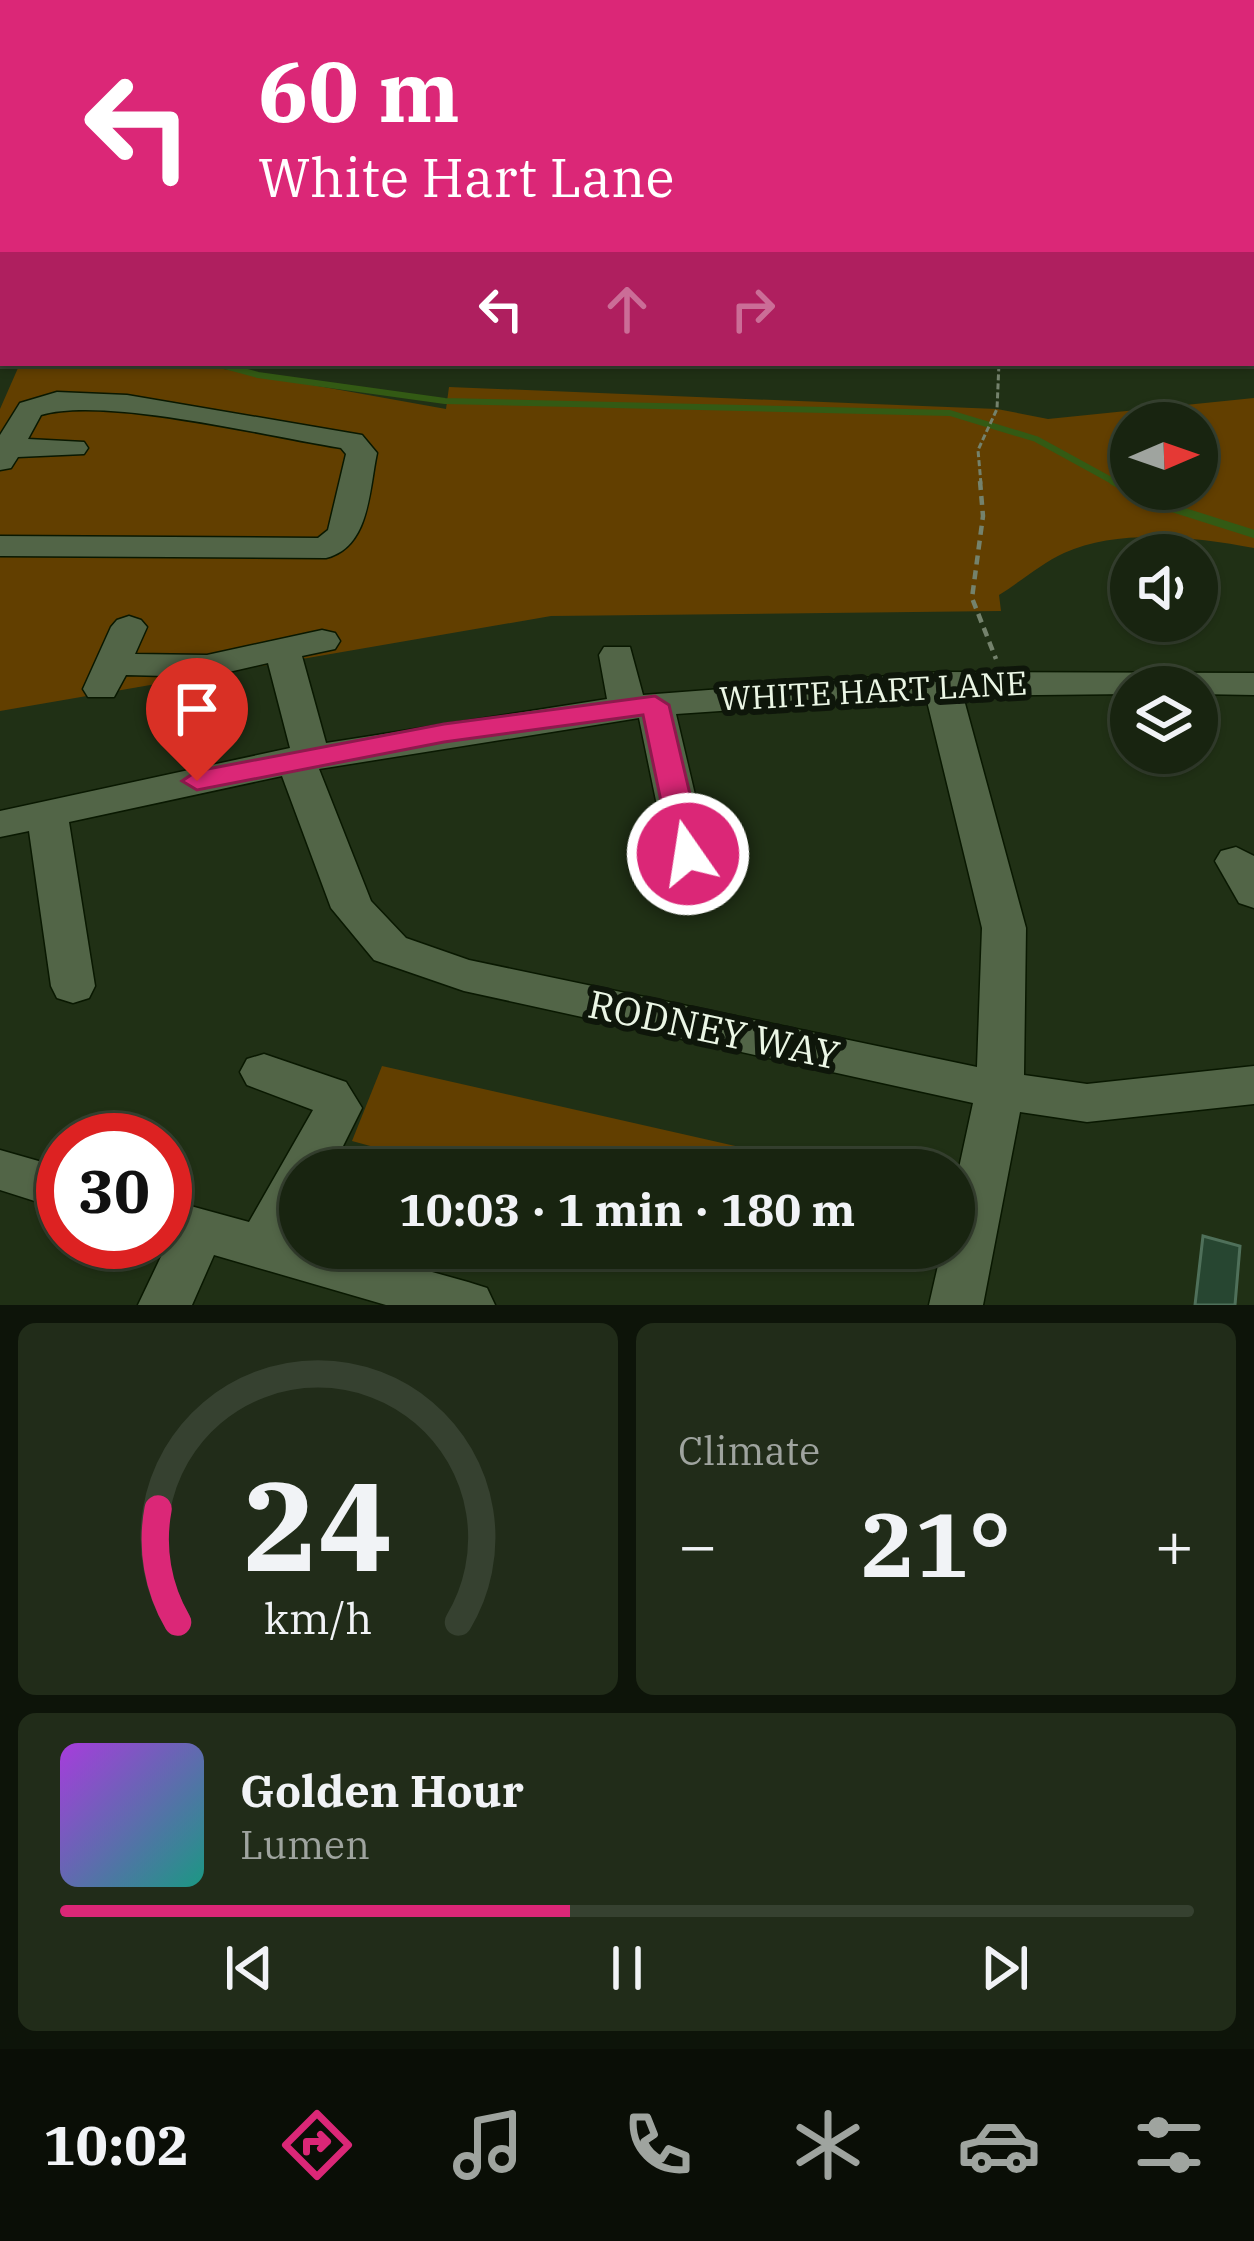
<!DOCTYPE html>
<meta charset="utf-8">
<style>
:root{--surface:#182410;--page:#212c19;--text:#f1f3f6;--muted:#9fa49f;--line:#364130;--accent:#db2777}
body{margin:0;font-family:"IBM Plex Serif",serif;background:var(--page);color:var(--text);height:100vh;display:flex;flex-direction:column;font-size:45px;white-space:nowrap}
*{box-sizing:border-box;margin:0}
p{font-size:39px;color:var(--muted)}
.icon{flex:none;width:66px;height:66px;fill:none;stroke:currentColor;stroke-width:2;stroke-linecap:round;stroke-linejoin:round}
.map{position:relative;height:1305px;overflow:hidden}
.sheet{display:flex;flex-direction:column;gap:18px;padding:18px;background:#0d1409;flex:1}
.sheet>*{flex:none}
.banner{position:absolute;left:0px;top:0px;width:1254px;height:366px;box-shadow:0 3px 9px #0004,0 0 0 3px var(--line);background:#db2777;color:#fff;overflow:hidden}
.needle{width:78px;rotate:88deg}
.buttons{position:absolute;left:1110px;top:402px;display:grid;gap:24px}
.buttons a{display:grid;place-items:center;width:108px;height:108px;border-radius:50%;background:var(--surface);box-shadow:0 3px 9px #0004,0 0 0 3px var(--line);font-size:60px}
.speed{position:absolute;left:36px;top:1113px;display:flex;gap:24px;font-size:60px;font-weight:700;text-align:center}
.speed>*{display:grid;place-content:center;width:156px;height:156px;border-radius:50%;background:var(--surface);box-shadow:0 3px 9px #0004,0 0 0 3px var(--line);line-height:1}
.speed .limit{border:18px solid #d22;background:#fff;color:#111}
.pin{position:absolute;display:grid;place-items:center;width:102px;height:102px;color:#fff;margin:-123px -51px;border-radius:50% 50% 50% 0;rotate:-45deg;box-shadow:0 0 12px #0007}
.pin .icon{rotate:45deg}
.me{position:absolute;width:132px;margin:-66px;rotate:347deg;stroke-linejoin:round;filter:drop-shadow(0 0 9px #0008)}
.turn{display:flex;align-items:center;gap:42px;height:252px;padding:0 60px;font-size:54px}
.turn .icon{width:156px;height:156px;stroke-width:2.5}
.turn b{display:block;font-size:84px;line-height:102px}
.lanes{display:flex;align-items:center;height:114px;padding:0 60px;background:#0003;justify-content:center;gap:60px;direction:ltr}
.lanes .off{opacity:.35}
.big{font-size:90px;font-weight:700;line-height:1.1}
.sheet .card{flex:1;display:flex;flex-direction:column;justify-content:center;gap:18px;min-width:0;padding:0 42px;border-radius:18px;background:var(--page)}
.sheet .dial{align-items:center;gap:0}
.dial svg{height:312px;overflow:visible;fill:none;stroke:var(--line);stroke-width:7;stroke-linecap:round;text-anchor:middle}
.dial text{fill:var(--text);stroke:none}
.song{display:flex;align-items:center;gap:36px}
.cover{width:144px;height:144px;border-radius:18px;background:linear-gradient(135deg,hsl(280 70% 55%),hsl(170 70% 35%))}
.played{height:12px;border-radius:6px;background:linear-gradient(90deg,var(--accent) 45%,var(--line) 45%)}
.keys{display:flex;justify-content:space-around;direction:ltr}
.heat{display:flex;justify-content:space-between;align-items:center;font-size:66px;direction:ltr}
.sheet .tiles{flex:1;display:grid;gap:18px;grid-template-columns:1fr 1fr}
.card:last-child{grid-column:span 2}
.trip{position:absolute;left:279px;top:1149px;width:696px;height:120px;border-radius:60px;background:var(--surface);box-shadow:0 3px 9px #0004,0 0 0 3px var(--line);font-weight:700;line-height:120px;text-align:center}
.dock{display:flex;height:192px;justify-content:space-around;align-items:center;background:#0a0e06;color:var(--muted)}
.dock .icon{width:84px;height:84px}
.dock .active{color:var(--accent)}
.dock b{font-size:54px;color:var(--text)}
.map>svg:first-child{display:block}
.built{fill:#243916}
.green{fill:#623f00;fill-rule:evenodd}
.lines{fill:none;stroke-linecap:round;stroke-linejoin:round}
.stream-far1{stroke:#335a14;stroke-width:6}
.stream{stroke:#335a14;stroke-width:8}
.building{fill:#274631;stroke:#4f705a;stroke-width:3}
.minor-casing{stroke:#091801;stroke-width:3}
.path-far1{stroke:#74826c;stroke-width:3;stroke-dasharray:6 3;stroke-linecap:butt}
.path{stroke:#74826c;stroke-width:4.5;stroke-dasharray:9 6;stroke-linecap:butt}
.minor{fill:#526547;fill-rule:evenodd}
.route{fill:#db2777;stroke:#8e194d;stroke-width:3}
.labels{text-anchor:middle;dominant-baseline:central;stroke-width:12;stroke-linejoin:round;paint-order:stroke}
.street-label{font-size:33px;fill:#ebf6e5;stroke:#0e160a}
.near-street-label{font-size:39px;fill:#ebf6e5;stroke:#0e160a}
</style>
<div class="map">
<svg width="1254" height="1305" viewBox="0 0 1254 1305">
<rect width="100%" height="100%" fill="#203015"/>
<polygon class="built" points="291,0 861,0 869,3 288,3"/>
<g class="green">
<path d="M 0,351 L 3,363 L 20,366 L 190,363 L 446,409 L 449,387 L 997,409 L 1048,419 L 1254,398 L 1254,548 C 1196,537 1119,528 1064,553 C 1042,563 1020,582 999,595 L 1001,611 L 551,616 L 0,711 L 0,409 L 18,368 L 0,369 ZM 1131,423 L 1197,423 L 1197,489 L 1131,489 Z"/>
<polygon points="382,1066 824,1166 823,1170 458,1170 352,1141"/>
</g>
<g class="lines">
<polyline class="stream-far1" points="214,363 258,375 445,401 950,413 1036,439 1118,484"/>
<polyline class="stream" points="1113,481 1150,501 1254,534"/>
</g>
<polygon class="building" points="1203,1236 1240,1246 1235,1305 1195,1305"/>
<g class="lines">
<g class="minor-casing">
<g id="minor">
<polygon points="647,0 673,0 674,2 649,3"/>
<polygon points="863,0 886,0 888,3 865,3"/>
<polygon points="1251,141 1254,142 1254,156 1251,155"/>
<polygon points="1251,292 1254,293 1254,311 1251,310"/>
<path d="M 57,392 L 127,395 L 362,435 L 377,453 C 369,490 370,547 326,558 L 0,556 L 0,536 L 318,538 L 328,530 L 346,454 L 341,448 C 270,437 105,396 41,415 L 28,439 L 84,442 L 88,448 L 84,454 L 18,457 L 11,468 L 0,470 L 0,435 L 20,403 Z"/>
<path d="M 129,616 L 141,620 L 147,627 L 135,654 L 207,655 L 322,630 L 335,633 L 340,641 L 335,649 L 302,656 L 326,743 L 607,699 L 599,655 L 604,647 L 630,647 L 643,695 L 941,672 L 1254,673 L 1254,695 L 1197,694 L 1197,687 L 1131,687 L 1131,694 L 963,696 L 1026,928 L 1024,1075 L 1087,1084 L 1254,1066 L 1254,1104 L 1087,1122 L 1020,1112 L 983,1305 L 929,1305 L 942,1248 L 954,1248 L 954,1191 L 973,1103 L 464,991 L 374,960 L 331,908 L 282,776 L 69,822 L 95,986 L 89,998 L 73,1003 L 57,998 L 51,986 L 29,831 L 0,837 L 0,811 L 290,748 L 268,663 L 207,677 L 126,675 L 114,697 L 88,697 L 83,689 L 111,627 L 117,620 ZM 926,697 L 982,928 L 977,1067 L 469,960 L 406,938 L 371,901 L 319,769 L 639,718 L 667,854 L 673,864 L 688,868 L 703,864 L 709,854 L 676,714 Z"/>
<polygon points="1236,847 1254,856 1254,908 1239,903 1215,861 1221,851"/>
<polygon points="264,1054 346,1082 362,1108 331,1170 300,1170 300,1227 296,1234 300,1236 300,1248 346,1248 468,1282 487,1288 495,1305 386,1305 214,1255 192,1305 138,1305 168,1242 165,1199 249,1222 313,1110 247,1085 240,1072 247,1059"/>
<polygon points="0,1150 63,1168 63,1210 0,1190"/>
</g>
</g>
<g class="path-far1">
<polyline points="107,3 113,0"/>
<polyline points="0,95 3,91"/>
<polyline points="981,484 978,450 997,409 999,363"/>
</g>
<polyline class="path" points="980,481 983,516 972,598 996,659"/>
<use href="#minor" class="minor"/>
</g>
<polygon class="route" points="655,696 669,705 704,854 699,862 677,862 672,854 643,715 444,742 197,790 182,781 197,771 444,724"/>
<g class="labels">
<g class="street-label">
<text transform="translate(873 690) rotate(-3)">WHITE HART LANE</text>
</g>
<g class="near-street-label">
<text transform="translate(714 1029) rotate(12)">RODNEY WAY</text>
</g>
</g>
</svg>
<div class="buttons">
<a><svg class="needle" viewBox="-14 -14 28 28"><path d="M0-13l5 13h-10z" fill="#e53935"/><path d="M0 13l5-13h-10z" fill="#9fa49f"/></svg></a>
<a><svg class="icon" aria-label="sound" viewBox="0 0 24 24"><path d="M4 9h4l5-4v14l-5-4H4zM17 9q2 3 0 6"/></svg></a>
<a><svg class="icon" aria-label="layers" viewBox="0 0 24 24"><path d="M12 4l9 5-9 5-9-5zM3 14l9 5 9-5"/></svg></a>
</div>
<div class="speed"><div class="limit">30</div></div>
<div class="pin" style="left:197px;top:781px;background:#d93025"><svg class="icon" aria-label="arrive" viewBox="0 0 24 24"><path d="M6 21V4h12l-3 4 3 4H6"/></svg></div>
<svg class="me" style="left:688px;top:854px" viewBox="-20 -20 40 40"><circle r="17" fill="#db2777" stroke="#fff" stroke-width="3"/><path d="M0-11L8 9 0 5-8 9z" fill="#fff"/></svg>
<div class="trip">10:03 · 1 min · 180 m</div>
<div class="banner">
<div class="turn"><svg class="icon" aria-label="left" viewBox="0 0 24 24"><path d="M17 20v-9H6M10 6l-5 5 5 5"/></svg><div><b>60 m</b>White Hart Lane</div></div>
<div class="lanes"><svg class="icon" aria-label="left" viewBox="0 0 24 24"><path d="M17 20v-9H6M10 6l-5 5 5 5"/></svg><svg class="icon off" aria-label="ahead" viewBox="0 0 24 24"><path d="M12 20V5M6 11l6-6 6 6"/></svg><svg class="icon off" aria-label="right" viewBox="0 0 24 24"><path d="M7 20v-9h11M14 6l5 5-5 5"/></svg></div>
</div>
</div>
<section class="sheet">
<div class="tiles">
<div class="card dial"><svg viewBox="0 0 100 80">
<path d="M14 69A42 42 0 1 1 86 69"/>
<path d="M14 69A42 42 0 0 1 9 40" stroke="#db2777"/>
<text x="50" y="56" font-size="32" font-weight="700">24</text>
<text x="50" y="72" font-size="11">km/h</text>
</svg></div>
<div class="card"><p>Climate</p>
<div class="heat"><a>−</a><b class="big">21°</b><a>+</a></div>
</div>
<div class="card">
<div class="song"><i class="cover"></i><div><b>Golden Hour</b><p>Lumen</p></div></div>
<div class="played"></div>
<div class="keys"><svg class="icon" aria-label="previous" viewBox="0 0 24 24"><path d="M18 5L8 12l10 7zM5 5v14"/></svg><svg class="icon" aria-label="pause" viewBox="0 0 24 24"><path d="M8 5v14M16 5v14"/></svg><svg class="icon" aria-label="next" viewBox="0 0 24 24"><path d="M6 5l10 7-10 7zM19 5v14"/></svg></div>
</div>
</div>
</section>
<nav class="dock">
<b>10:02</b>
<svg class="icon active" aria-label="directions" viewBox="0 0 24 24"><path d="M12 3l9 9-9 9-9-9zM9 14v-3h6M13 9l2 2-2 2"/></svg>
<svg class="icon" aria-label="music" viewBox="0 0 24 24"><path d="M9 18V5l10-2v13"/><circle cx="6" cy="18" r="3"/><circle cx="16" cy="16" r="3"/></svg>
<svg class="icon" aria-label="phone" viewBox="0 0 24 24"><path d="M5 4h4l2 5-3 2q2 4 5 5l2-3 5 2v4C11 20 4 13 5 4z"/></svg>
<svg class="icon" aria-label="climate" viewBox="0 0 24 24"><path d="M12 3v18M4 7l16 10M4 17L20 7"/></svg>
<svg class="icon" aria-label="car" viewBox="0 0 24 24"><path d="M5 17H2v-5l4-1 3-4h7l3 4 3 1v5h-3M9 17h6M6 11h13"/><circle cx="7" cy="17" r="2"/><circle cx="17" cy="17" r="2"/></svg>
<svg class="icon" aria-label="filters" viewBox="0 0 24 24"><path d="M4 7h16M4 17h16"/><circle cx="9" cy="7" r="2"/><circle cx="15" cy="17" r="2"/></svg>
</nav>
